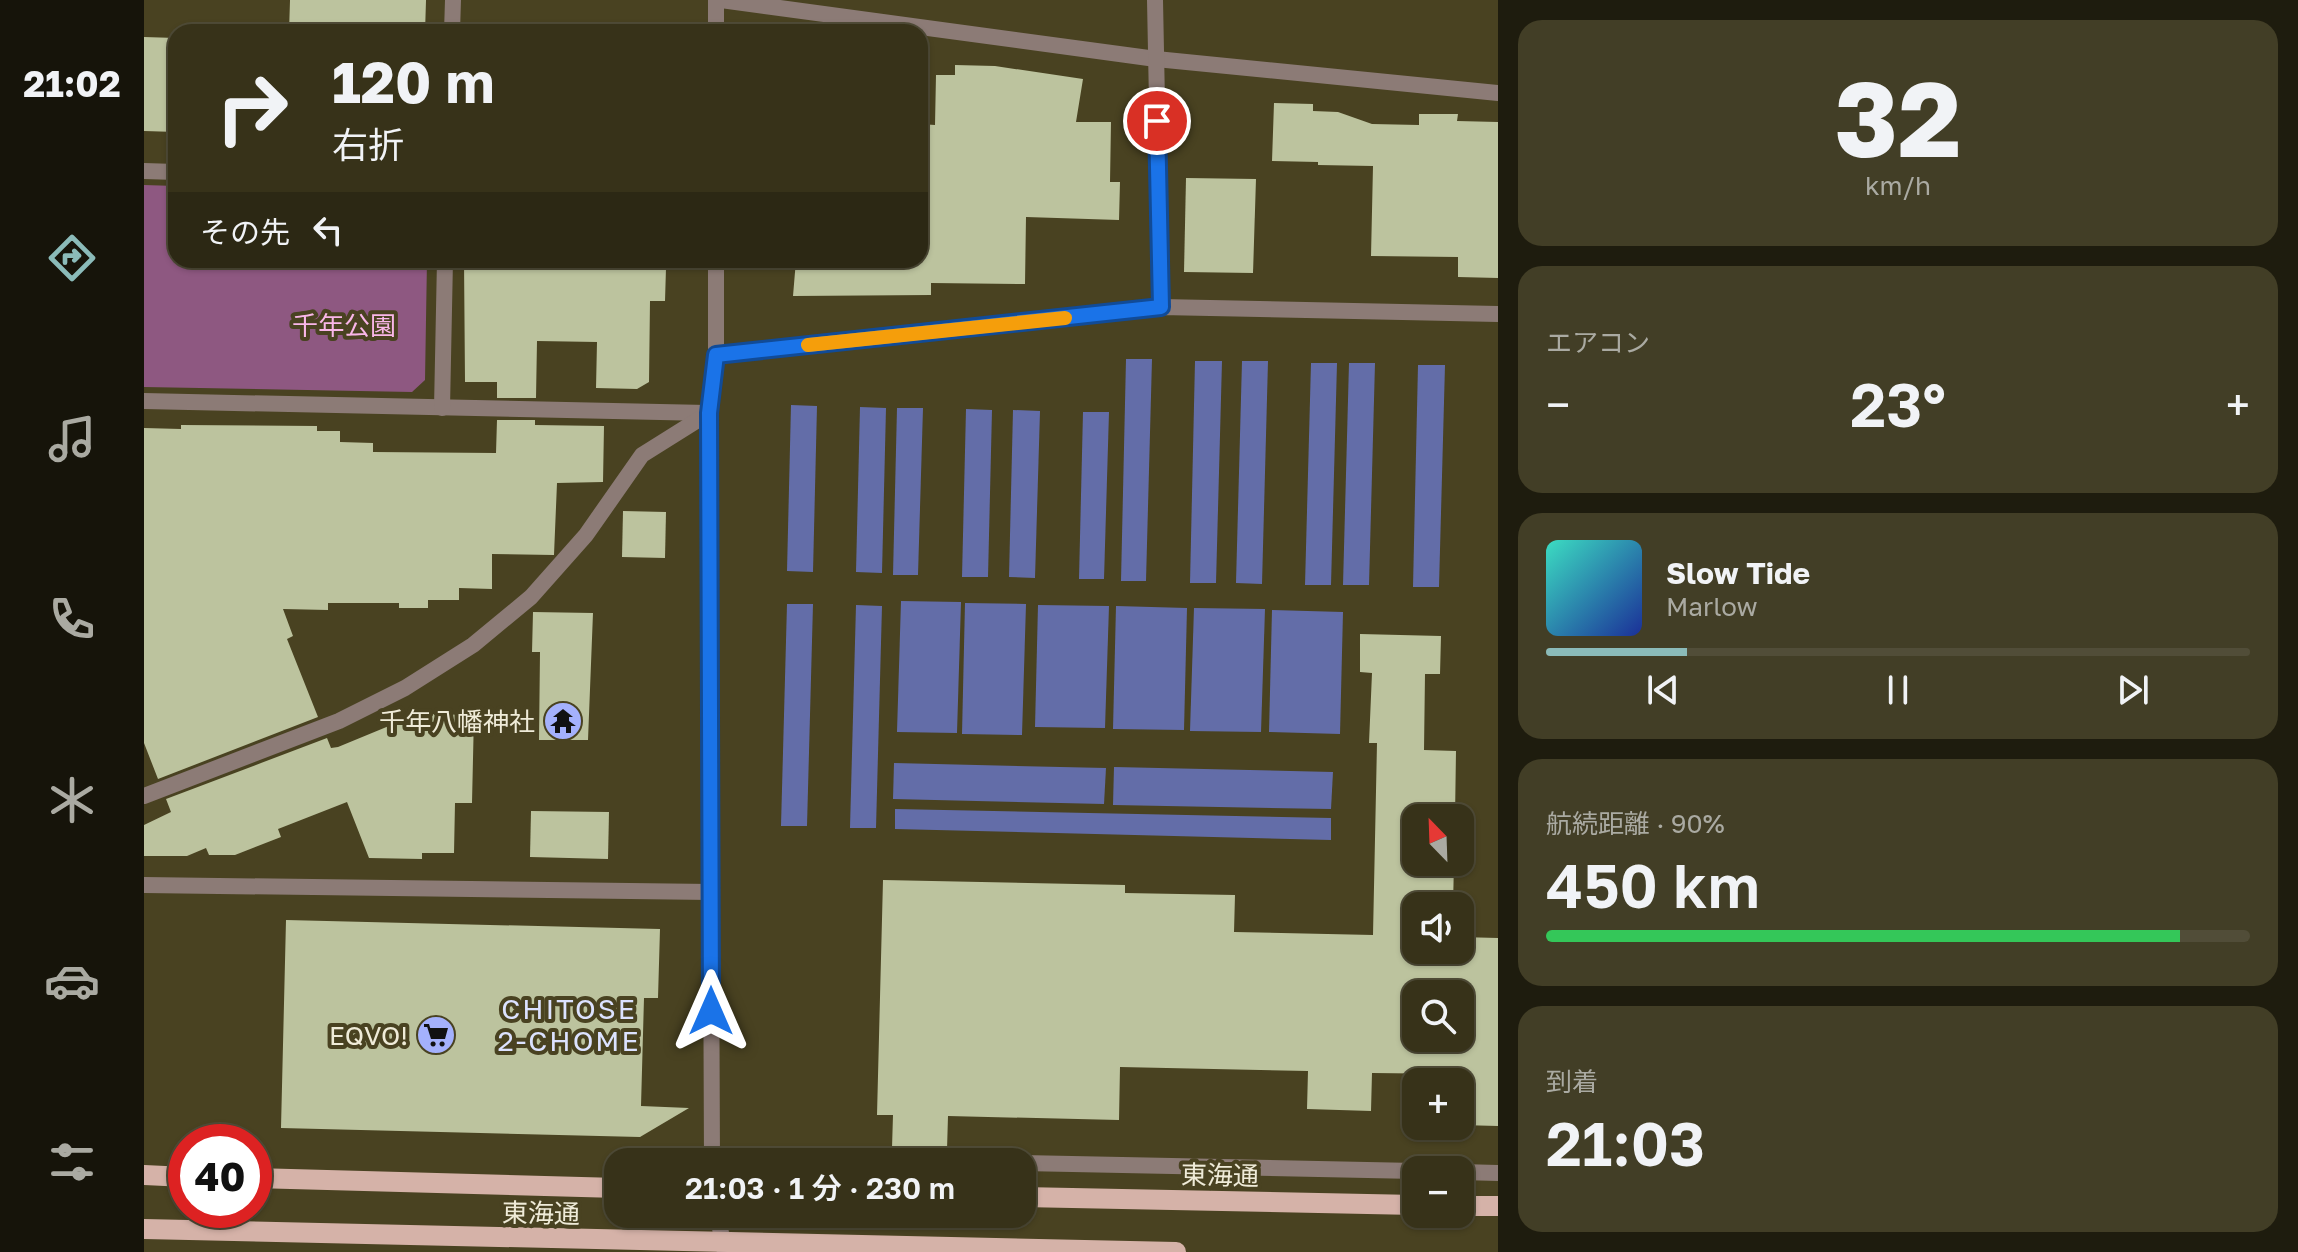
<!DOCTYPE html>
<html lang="ja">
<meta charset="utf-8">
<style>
:root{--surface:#373219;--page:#423e26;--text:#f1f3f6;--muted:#aaaaa2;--line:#514d38;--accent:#8bbbb9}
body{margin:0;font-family:"Golos Text","Noto Sans JP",sans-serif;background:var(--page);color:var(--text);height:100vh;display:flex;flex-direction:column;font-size:30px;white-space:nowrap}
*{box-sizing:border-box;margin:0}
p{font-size:26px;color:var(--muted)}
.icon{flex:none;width:44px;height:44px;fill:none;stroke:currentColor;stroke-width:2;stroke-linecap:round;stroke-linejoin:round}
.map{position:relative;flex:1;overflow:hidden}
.side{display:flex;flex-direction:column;gap:20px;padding:20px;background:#1e1c0e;width:800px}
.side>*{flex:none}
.top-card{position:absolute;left:24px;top:24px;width:760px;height:244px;border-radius:24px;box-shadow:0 2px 6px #0004,0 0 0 2px var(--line);background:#373219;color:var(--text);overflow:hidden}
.needle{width:52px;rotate:337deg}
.fabs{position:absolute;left:1258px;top:804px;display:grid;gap:16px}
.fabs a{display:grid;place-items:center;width:72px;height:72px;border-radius:16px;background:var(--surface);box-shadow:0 2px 6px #0004,0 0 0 2px var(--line);font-size:40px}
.speed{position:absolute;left:24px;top:1124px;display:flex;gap:16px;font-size:40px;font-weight:700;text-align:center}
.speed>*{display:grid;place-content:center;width:104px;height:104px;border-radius:50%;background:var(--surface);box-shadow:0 2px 6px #0004,0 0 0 2px var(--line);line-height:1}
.speed .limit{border:12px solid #d22;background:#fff;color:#111}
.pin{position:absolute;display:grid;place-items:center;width:68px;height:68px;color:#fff;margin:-34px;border:4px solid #fff;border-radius:50%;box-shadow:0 2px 8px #0007}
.me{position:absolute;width:88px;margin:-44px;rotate:0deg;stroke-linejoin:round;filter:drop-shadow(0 0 6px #0008)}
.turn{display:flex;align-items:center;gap:28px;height:168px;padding:0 32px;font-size:36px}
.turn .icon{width:104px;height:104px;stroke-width:2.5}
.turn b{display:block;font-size:56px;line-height:68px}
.then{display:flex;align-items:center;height:76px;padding:0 32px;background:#0003;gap:16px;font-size:30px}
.big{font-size:60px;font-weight:600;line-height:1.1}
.side .tile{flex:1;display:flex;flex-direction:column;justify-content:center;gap:12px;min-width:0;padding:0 28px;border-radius:24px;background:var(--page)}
.side .dial{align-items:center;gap:0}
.dial b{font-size:104px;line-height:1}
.song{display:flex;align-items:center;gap:24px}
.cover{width:96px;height:96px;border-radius:12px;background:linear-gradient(135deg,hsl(170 70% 55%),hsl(230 70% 35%))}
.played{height:8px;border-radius:4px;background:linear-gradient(90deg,var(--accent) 20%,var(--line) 20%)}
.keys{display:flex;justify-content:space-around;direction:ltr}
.heat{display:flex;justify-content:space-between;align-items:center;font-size:44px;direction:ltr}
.charge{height:12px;border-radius:6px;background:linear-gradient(90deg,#34c759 90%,var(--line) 0)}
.trip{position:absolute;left:460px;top:1148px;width:432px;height:80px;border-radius:24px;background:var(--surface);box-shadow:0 2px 6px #0004,0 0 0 2px var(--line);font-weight:600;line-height:80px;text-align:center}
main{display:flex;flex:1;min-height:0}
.menu{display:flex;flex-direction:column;width:144px;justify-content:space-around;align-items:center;background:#16140a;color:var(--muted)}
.menu .icon{width:56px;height:56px}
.menu .on{color:var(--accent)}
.menu b{font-size:36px;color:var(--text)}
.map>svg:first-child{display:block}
.green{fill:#8e5881}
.water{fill:#636da8}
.building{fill:#bcc39e;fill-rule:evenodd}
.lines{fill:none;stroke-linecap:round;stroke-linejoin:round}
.minor{stroke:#8c7b76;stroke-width:16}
.tertiary{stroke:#8c7b76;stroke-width:16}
.primary{stroke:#d5b2a8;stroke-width:20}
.route-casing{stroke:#114b97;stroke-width:20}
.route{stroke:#1a73e8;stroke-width:14}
.slow{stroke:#f59e0b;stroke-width:14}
.labels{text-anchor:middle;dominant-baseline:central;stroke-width:8;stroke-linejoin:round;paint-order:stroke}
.park-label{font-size:26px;fill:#f9b6e8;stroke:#494221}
.poi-label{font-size:26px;fill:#efebd8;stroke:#494221;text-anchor:end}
.street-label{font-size:26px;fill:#efebd8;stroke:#494221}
.neighbourhood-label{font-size:28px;letter-spacing:2px;fill:#dce2ff;stroke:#494221}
</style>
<main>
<nav class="menu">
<b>21:02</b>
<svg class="icon on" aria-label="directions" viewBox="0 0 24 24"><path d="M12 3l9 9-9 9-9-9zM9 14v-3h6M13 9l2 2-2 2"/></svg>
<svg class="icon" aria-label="music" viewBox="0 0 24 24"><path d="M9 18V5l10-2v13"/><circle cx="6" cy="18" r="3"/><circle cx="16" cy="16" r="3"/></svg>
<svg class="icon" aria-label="phone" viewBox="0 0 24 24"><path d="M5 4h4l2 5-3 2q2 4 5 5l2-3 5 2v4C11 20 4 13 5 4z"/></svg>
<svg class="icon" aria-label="climate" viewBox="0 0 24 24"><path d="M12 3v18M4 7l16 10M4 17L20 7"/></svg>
<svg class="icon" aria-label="car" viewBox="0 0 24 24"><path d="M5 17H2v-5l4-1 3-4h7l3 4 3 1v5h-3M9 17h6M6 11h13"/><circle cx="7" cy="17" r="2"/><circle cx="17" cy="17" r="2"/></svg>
<svg class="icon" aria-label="filters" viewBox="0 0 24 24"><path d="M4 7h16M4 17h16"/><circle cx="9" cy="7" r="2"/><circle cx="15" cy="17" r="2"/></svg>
</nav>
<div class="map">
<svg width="1354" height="1252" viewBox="0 0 1354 1252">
<rect width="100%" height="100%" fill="#494221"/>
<polygon class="green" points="0,185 32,186 32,260 283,260 281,380 268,392 0,387"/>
<g class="water">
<polygon points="982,359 1008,359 1002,581 977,581"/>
<polygon points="1051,361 1078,361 1072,583 1046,583"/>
<polygon points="1098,361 1124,361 1118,584 1092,583"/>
<polygon points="1167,363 1193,363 1187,585 1161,585"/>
<polygon points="1205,363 1231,363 1225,585 1199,585"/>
<polygon points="1274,365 1301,365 1295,587 1269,587"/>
<polygon points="647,405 673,406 669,572 643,571"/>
<polygon points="716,407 742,408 738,573 712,572"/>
<polygon points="753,408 779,408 774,575 749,575"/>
<polygon points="822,409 848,410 844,577 818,577"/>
<polygon points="869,410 896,411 891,578 865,577"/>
<polygon points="939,412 965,412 960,579 935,579"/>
<polygon points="757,601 817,602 813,733 753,732"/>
<polygon points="821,603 882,604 878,735 818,734"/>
<polygon points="643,604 669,604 663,826 637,826"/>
<polygon points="712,605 738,606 732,828 706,828"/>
<polygon points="894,605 965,606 961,728 891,727"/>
<polygon points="972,606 1043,608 1040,730 969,729"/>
<polygon points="1050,608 1121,609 1117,732 1046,731"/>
<polygon points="1128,610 1199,612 1196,734 1125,732"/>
<polygon points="750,763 962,768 960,804 749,799"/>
<polygon points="970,767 1189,772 1187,809 969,805"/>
<polygon points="751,809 1187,818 1187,840 751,829"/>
</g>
<g class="building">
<polygon points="146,0 282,0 281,32 145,32"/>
<polygon points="0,37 32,38 32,132 0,131"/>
<polygon points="811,65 851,66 939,79 932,122 967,122 966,182 976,182 975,220 882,217 881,284 787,283 787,295 649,296 652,260 776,260 776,124 791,125 792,75 811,75"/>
<polygon points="1130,103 1169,104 1169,111 1194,112 1228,124 1275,125 1275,114 1314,114 1313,121 1354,122 1354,278 1314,277 1314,257 1227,256 1229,166 1174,165 1174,162 1128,161"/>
<polygon points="1042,178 1112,179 1109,273 1040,272"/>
<polygon points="320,260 473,260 473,267 522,268 521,301 506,301 505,382 493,389 452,388 453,342 393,341 392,398 353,398 353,382 321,382"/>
<polygon points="353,420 391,420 391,425 460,426 459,482 413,483 410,555 348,554 348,589 315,588 315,600 284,600 284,608 255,608 255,603 184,603 184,610 139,609 149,636 143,639 174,717 14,779 0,743 0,428 37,429 37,425 173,426 173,431 196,431 196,442 229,443 229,452 352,453"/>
<polygon points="479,511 522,512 521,558 478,557"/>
<polygon points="389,612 449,613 444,740 395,740 396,652 388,652"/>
<path d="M 1216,634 L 1297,636 L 1296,674 L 1281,674 L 1280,750 L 1312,751 L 1311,818 L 1272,818 L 1272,862 L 1310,862 L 1309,906 L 1272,906 L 1272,950 L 1316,950 L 1316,937 L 1354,938 L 1354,1126 L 1316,1125 L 1316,1074 L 1228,1073 L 1227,1111 L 1163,1109 L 1164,1071 L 976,1067 L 975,1120 L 804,1116 L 803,1150 L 748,1148 L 749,1115 L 733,1115 L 739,880 L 981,885 L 981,893 L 1091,895 L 1090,932 L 1229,935 L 1233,743 L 1225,743 L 1228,673 L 1216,672 ZM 1272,994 L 1316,994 L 1316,1038 L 1272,1038 Z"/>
<polygon points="274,714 330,715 328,803 311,803 310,853 278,853 278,859 225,858 203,802 134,829 137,837 91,855 65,855 62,848 43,856 0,856 0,825 27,812 22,799 183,738 187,748 194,747"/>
<polygon points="387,811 465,812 464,859 386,857"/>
<polygon points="142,920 516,929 514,998 500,998 497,1106 545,1108 496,1137 137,1128"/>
</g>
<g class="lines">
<g class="minor">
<polyline points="577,0 1012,59 1354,93"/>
<polyline points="1011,0 1017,307"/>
<polyline points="308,32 309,0"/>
<polyline points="0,171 32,172"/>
<polyline points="572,355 1017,307 1354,314"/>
<polyline points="0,401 563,413"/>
<polyline points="298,408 301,260"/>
<polyline points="0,796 195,721 261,688 329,645 387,597 442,535 498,455 565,413"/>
<polyline points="0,885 567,892"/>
<polyline points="568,1156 847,1162"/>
<polyline points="878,1163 1272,1171"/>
<polyline points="1316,1172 1354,1173"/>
</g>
<g class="tertiary">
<polyline points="572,0 572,32"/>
<polyline points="568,1162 565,413 572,355 572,260"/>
<polyline points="573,1214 581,1252"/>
</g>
<g class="primary">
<polyline points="0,1175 42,1177"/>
<polyline points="110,1178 474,1188"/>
<polyline points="878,1197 1272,1205"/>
<polyline points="1316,1206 1354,1206"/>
<polyline points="0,1229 1032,1252"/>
</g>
</g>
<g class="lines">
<g class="route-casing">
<polyline id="route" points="567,1011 565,413 572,355 1017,307 1013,121"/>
</g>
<use href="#route" class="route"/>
<polyline class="slow" points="664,345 921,318"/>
</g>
<defs>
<g id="temple-disc" transform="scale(2)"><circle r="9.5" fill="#a4b1fc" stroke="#494221"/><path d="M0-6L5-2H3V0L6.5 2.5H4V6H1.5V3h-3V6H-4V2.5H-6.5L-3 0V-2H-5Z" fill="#111"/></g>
<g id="supermarket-disc" transform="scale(2)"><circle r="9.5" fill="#a4b1fc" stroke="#494221"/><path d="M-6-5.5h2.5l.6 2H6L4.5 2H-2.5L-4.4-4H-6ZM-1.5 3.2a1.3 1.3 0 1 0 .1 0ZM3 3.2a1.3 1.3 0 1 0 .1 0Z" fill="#111"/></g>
</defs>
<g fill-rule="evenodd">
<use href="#temple-disc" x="419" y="721"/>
<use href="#supermarket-disc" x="292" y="1035"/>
</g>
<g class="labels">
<g class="park-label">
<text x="200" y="325">千年公園</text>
</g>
<g class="poi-label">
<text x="391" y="721">千年八幡神社</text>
<text x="264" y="1035">EQVO!</text>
</g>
<g class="street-label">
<text transform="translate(1076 1175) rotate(1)">東海通</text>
<text transform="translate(397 1213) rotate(1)">東海通</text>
</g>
<g class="neighbourhood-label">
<text x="425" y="1008">CHITOSE<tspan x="425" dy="32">2-CHOME</tspan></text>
</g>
</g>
</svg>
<div class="fabs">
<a><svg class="needle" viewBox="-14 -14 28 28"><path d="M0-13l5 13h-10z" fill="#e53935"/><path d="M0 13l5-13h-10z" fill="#aaaaa2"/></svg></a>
<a><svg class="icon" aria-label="sound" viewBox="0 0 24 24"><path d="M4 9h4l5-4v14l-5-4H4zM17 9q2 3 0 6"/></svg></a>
<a><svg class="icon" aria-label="search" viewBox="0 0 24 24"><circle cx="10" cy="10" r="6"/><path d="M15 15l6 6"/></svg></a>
<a>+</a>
<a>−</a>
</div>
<div class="speed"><div class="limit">40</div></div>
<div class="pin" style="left:1013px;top:121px;background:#d93025"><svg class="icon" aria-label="arrive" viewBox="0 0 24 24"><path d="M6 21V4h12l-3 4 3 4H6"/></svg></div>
<svg class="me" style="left:567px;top:1011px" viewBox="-20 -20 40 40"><path d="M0-17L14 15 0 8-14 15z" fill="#1a73e8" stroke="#fff" stroke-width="4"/></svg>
<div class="trip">21:03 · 1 分 · 230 m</div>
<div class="top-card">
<div class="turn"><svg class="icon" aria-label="right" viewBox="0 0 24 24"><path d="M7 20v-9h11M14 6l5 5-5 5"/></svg><div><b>120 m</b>右折</div></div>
<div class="then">その先<svg class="icon" aria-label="left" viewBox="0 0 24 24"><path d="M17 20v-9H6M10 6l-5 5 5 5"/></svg></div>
</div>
</div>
<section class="side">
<div class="tile dial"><b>32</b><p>km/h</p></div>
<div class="tile"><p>エアコン</p>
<div class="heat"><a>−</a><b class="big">23°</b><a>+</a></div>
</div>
<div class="tile">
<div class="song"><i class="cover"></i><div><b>Slow Tide</b><p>Marlow</p></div></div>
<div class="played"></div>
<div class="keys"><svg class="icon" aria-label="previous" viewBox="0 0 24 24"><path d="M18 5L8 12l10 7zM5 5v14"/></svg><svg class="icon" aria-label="pause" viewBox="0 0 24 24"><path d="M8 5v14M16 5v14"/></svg><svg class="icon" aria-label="next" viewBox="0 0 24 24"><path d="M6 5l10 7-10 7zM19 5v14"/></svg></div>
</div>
<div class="tile"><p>航続距離 · 90%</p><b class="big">450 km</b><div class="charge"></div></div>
<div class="tile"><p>到着</p><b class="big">21:03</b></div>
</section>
</main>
